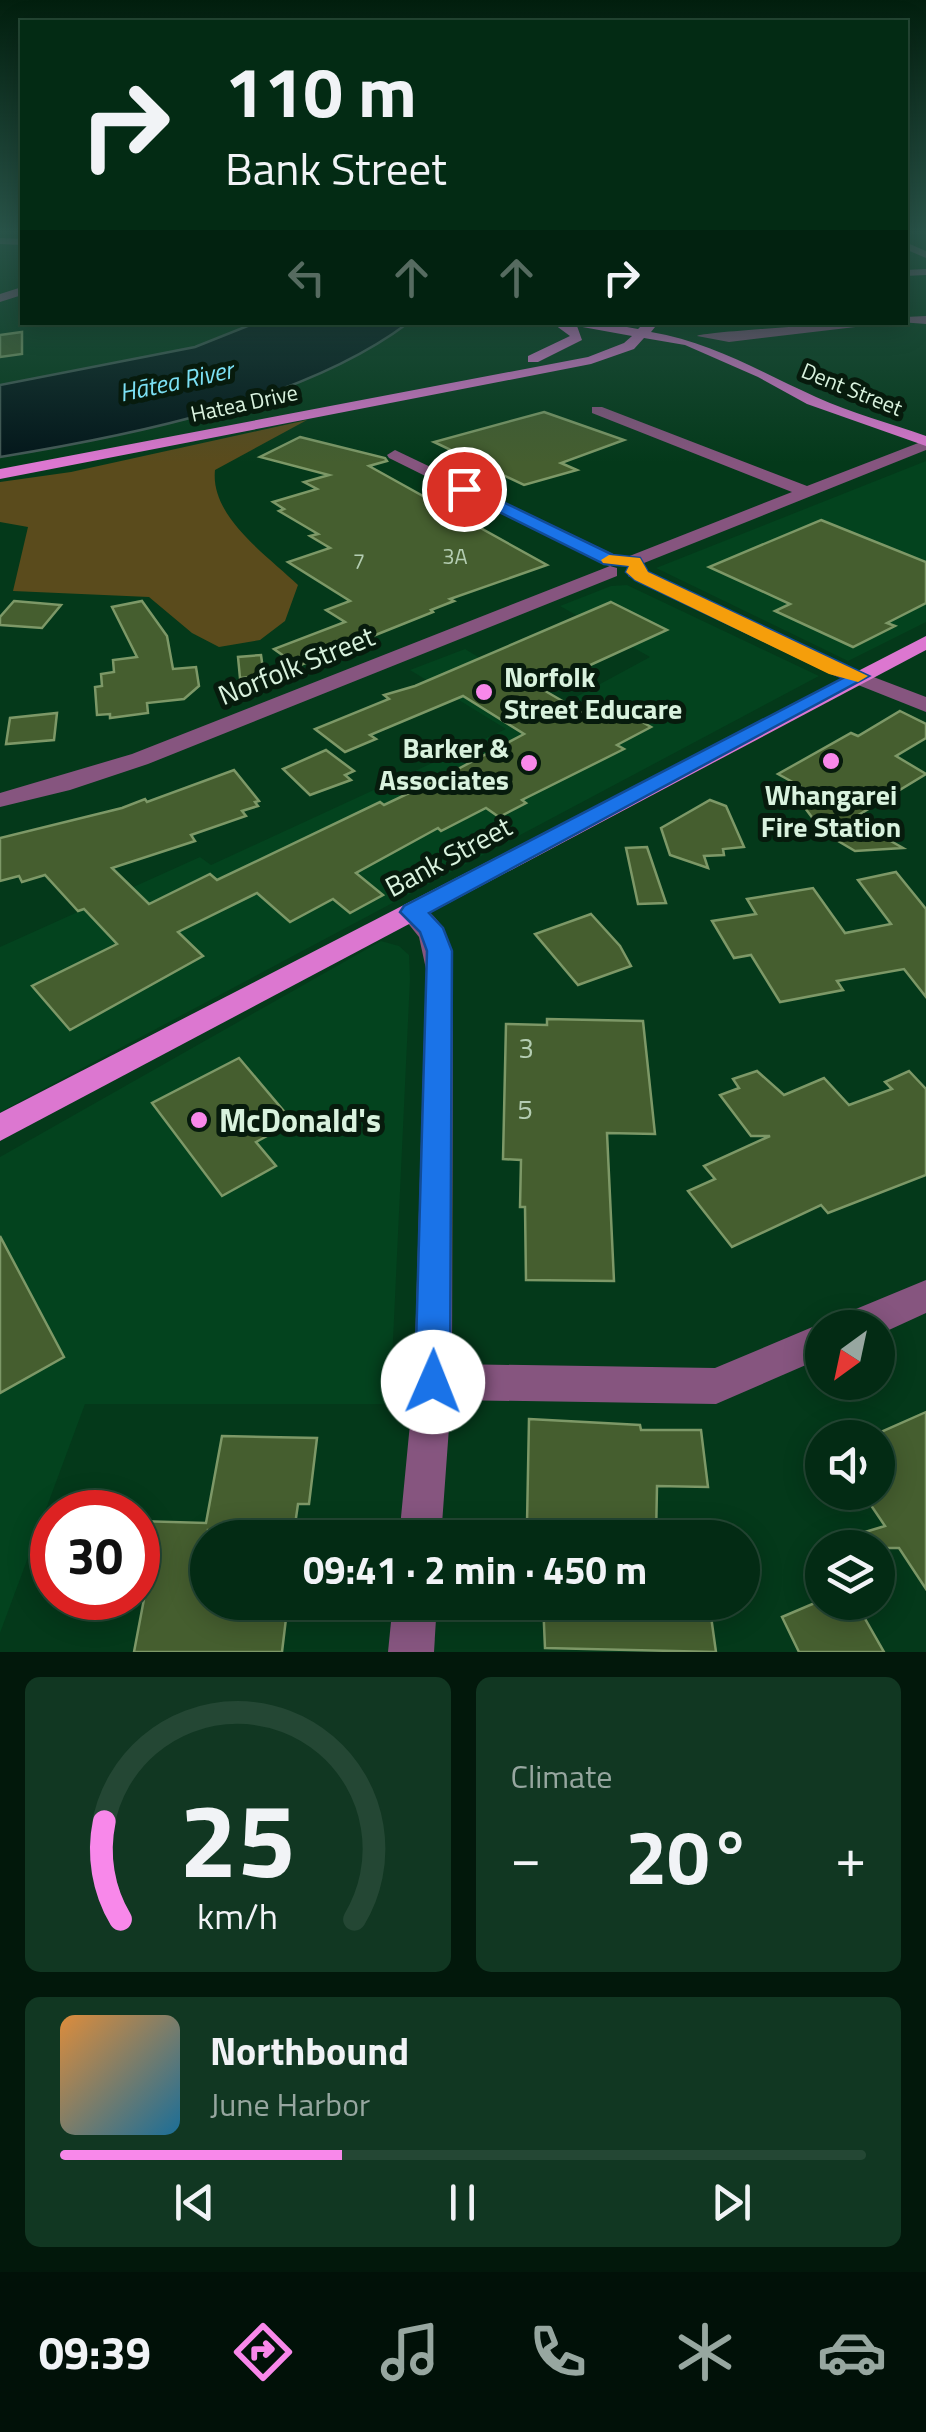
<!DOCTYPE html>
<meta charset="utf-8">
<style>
:root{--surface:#032b14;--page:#113722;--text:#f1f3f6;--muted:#97a7a0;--line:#244734;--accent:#f888ea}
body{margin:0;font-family:"Titillium Web",sans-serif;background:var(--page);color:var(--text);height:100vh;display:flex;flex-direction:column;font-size:38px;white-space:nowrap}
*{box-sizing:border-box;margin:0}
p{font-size:32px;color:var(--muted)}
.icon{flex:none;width:55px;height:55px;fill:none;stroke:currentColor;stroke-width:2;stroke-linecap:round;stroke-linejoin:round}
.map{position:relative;height:1652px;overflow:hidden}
.sheet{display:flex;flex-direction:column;gap:25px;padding:25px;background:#02180b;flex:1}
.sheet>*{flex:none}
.guide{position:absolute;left:20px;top:20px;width:888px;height:305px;border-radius:0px;box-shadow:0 5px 25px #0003,0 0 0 2px var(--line);background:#032b14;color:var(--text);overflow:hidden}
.needle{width:65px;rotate:213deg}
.fabs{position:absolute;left:805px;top:1310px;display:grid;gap:20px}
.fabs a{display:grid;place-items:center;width:90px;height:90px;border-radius:50%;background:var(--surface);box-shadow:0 5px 25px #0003,0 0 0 2px var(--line);font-size:50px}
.speed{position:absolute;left:30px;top:1490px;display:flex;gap:20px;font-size:50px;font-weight:700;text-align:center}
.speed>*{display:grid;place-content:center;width:130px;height:130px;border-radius:50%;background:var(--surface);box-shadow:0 5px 25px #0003,0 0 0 2px var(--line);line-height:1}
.speed .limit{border:15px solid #d22;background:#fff;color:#111}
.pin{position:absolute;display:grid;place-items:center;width:85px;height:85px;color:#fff;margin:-42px;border:5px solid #fff;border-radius:50%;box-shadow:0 2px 10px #0007}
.me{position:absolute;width:110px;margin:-55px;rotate:1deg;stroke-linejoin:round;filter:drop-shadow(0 0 8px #0008)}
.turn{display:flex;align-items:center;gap:35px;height:210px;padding:0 40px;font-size:45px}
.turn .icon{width:130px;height:130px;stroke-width:2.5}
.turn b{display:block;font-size:70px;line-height:85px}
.lanes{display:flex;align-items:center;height:95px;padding:0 40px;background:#0003;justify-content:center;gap:50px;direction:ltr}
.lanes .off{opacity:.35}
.big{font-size:75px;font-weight:700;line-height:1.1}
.sheet .card{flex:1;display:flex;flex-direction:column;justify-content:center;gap:15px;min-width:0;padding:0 35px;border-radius:15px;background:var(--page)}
.sheet .dial{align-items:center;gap:0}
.dial svg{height:260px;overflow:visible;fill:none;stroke:var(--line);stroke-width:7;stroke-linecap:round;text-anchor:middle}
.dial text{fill:var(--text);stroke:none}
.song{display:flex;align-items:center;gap:30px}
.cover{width:120px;height:120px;border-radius:15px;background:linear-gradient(135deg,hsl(30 70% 55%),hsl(200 70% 35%))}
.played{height:10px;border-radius:5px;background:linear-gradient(90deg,var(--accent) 35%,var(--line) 35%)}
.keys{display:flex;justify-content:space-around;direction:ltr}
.heat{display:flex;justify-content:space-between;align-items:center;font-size:55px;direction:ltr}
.sheet .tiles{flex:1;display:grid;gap:25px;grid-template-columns:1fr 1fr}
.card:last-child{grid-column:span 2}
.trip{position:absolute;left:190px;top:1520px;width:570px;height:100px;border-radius:50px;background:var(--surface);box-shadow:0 5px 25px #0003,0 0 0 2px var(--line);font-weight:700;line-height:100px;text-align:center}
.tab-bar{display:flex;height:160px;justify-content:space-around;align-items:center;background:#011108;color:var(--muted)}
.tab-bar .icon{width:70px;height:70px}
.tab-bar .current{color:var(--accent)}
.tab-bar b{font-size:45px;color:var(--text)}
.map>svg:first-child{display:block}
.built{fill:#03431e}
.green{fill:#5a4b1c}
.water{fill:#03161a;stroke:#435855;stroke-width:2.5}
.building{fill:#455e2f;stroke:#7d9867;stroke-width:2.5}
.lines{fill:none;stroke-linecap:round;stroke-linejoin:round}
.minor{fill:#86557f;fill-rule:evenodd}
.major{fill:#dc77d0;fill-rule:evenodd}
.route{fill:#1a73e8;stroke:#114b97;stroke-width:2.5}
.slow{fill:#f59e0b}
.poi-dot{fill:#f888ea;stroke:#071b0d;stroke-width:4}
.labels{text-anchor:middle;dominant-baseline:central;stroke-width:10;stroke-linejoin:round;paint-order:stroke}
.far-street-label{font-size:22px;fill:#d9f2de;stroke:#071b0d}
.number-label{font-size:22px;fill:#b4cdb2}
.far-water-label{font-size:25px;font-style:italic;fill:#7ce1f5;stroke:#071b0d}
.street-label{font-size:28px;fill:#d9f2de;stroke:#071b0d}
.poi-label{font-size:28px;font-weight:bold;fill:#d9f2de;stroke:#071b0d;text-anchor:start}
.near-number-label{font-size:28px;fill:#b4cdb2}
.near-poi-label{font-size:32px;font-weight:bold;fill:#d9f2de;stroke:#071b0d;text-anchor:start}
</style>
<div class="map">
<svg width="926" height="1652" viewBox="0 0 926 1652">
<rect width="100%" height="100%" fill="#04391a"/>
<g class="built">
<polygon points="926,461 926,622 848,661 656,568"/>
<polygon points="627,585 819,676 0,1112 0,947 200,857 211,865 506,729 410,670 465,649 518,681 565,703 650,657 560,606 611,586"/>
<polygon points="381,941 399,946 409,955 410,979 390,1404 85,1404 0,1633 0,1157"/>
</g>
<path class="green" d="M 307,420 L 215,470 C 210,517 267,555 298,585 L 285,621 L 260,640 L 219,647 L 192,633 L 149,597 L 13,591 L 28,527 L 0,522 L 0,482 L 71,472 Z"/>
<path class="water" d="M 255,323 L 408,323 C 303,402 128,436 0,457 L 0,385 L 195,347 Z"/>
<g class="building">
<polygon points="22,332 22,354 0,357 0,335"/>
<polygon points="544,412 624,440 561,463 577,470 524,485 434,442"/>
<polygon points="300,437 385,458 387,461 369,466 547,565 450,599 454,601 431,610 433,612 298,666 274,649 345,622 326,610 350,601 288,562 330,548 310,536 318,534 279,511 284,509 273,502 317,489 304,482 329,475 260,457"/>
<polygon points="821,520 926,562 926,603 887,623 895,626 853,647 775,611 790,604 709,567"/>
<polygon points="14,601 61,605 42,628 0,625 0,617"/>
<polygon points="142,601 167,636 173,669 196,667 199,686 184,699 147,703 148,713 110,718 110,714 97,715 95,687 102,686 101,674 114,672 113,660 137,657 112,607"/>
<polygon points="611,602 667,630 540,688 585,714 608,703 651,727 617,745 624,749 522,800 526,803 499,817 486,808 441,831 438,828 356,873 383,895 350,913 333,899 290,922 257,893 178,932 203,956 70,1030 32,986 117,944 84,909 78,911 45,875 22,882 19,876 0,881 0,838 122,808 145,799 147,802 234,770 259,801 255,802 258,806 242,811 246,816 191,835 195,841 112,868 149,904 210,874 217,880 380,802 384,805 441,778 524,734 463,696 370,735 376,739 345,752 315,729 389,699 384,695 415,686"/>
<polygon points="261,655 264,676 240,678 238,657"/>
<polygon points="900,711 926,724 926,738 896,756 926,774 852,819 903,848 855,851 823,832 796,796 807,790 778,774 851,733 858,736"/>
<polygon points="57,713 54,740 6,744 10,718"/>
<polygon points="326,750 354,771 345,775 351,780 310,795 283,769"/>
<polygon points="710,800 726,806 744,847 723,849 724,855 704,856 708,868 670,855 661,828"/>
<polygon points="647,847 666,903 638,904 626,848"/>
<polygon points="896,872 926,909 926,997 904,969 837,981 843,990 780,1002 751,955 734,958 712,921 756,914 747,899 813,888 845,933 891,924 858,880"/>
<polygon points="591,914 620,946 631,966 578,985 535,934"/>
<polygon points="547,1019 643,1021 655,1134 607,1133 614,1281 526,1280 525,1207 520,1207 521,1160 503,1159 506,1024 547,1025"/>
<polygon points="239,1058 293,1122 256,1142 276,1166 222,1196 152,1103"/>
<polygon points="757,1071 784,1095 824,1078 849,1105 892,1089 885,1082 909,1071 926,1089 926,1175 828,1213 821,1205 732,1247 688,1191 715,1179 704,1166 770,1136 751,1136 720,1095 739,1088 733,1079"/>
<polygon points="0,1236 64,1357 0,1393"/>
<polygon points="926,1412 926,1589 899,1548 833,1548 832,1542 885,1526 862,1492 878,1492 878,1459 888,1455 874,1435"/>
<polygon points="529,1419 640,1425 641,1430 701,1430 708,1487 657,1486 656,1538 540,1538 539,1524 527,1523"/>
<polygon points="222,1436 317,1438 309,1504 298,1504 294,1532 208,1530 208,1602 288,1602 282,1652 134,1652 144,1599 138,1599 138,1521 206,1523"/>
<polygon points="543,1602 709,1602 716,1652 545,1648"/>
<polygon points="817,1602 856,1603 884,1652 799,1652 782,1617"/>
</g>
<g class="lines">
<g class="minor">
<polygon points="0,238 22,239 22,245 0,244"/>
<polygon points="905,242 926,251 926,258 905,249"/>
<polygon points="926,269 926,275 905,276 905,270"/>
<polygon points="22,287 22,295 0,302 0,294"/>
<polygon points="926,316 926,324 900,322 905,322 905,317"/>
<path d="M 848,322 L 898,322 L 729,342 L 697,336 C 704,332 827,325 848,322 Z"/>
<polygon points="592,407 602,407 807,486 926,440 926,450 634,567 627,565 627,557 792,492 592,413"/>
<polygon points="395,450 617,556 619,560 610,566 603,564 389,458 387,455"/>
<polygon points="610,566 617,568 617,576 148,764 70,790 0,807 0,793 132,754"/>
<polygon points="635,566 842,665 926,697 926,712 828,673 628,576 628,568"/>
<path d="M 413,903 C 437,910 450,937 453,959 L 452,1364 L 715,1368 L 822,1323 L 834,1327 L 839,1316 L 926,1280 L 926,1313 L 878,1335 L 878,1328 L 822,1328 L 822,1358 L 716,1404 L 451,1400 L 441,1538 L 399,1538 L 414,1382 L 426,969 L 419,937 L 399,912 L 403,906 Z"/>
<polygon points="393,1602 437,1602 434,1652 388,1652"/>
</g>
<g class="major">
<path d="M 551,322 L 599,322 L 638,329 L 645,322 L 659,322 L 651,332 C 712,342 760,372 816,397 C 851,413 890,423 926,436 L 926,446 L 807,404 L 758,377 L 685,345 L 644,338 L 634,349 L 591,364 L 0,479 L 0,469 L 588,357 L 624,343 L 632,336 L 577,326 L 582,340 L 538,362 L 528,362 L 528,356 L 570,336 Z"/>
<polygon points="926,636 926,650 0,1141 0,1113"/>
</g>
</g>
<linearGradient id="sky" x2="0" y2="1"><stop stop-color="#021f0e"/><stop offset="0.5" stop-color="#295449"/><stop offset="1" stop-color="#295449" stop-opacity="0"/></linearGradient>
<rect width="926" height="463" fill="url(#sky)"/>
<polygon class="route" points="459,486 470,486 613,555 640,558 648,572 869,676 429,913 443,928 452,951 450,1382 445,1394 433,1399 420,1394 415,1382 427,951 420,932 400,912 404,906 843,678 635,580 626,572 629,566 604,564 459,492"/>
<polygon class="slow" points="609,555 640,558 648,572 868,676 858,682 829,674 635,580 626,572 629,566 603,563 601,560"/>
<g class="poi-dot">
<circle cx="484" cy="692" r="10"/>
<circle cx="831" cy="761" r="10"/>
<circle cx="529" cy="763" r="10"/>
<circle cx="199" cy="1120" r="10"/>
</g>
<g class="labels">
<g class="far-street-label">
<text transform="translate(852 389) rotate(22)">Dent Street</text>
<text transform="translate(244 403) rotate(-12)">Hatea Drive</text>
</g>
<g class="number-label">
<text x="455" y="556">3A</text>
<text x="359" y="561">7</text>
</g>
<g class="far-water-label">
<text transform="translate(176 381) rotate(-12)">Hātea River</text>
</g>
<g class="street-label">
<text transform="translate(296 665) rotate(-22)">Norfolk Street</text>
<text transform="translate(448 856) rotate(-28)">Bank Street</text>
</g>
<g class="poi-label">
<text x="504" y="676">Norfolk<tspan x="504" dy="32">Street Educare</tspan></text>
<text x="509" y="747" text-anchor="end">Barker &amp;<tspan x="509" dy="32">Associates</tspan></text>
<text x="831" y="794" text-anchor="middle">Whangarei<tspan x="831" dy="32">Fire Station</tspan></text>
</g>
<g class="near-number-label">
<text x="526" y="1047">3</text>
<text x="525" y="1108">5</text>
</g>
<g class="near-poi-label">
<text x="219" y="1120">McDonald's</text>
</g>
</g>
</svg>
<div class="fabs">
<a><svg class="needle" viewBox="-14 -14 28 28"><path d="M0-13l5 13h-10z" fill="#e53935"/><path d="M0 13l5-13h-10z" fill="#97a7a0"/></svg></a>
<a><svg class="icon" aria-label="sound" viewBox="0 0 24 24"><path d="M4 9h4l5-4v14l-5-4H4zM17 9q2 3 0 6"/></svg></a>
<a><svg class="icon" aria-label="layers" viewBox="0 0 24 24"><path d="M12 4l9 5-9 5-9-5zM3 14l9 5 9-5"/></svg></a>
</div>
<div class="speed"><div class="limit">30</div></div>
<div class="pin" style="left:464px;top:489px;background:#d93025"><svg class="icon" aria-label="arrive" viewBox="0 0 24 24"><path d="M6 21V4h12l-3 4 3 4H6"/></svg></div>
<svg class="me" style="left:433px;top:1382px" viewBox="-20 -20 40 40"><circle r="19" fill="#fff"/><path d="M0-13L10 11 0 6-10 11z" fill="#1a73e8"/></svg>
<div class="trip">09:41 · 2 min · 450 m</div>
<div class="guide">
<div class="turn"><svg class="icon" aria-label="right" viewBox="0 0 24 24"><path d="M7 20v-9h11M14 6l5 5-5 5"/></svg><div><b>110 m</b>Bank Street</div></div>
<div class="lanes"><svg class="icon off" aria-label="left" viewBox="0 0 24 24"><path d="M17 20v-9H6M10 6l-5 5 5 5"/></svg><svg class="icon off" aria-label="ahead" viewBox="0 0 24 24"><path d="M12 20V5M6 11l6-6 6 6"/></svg><svg class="icon off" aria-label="ahead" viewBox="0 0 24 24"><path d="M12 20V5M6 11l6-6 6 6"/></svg><svg class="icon" aria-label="right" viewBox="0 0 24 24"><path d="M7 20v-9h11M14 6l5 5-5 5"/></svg></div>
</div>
</div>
<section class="sheet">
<div class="tiles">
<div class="card dial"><svg viewBox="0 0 100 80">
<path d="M14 69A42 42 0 1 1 86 69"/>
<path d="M14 69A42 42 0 0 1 9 39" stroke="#f888ea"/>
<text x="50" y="56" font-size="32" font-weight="700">25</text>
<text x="50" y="72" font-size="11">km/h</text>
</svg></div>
<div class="card"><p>Climate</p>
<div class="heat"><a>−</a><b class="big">20°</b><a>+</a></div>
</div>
<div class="card">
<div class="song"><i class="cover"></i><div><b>Northbound</b><p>June Harbor</p></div></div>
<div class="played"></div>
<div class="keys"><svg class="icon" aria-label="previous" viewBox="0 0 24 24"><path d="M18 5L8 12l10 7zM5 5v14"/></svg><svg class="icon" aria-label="pause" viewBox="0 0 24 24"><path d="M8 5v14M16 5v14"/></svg><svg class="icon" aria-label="next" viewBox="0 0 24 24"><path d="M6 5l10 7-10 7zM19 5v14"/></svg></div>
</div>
</div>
</section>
<nav class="tab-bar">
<b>09:39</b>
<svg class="icon current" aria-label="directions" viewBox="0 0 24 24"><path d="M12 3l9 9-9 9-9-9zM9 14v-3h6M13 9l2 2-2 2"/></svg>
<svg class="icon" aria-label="music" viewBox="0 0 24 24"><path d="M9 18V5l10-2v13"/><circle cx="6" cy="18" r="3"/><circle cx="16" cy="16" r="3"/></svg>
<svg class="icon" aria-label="phone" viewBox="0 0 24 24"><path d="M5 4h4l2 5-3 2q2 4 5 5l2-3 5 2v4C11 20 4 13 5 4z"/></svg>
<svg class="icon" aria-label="climate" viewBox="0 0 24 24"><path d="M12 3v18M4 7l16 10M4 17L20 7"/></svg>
<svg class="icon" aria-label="car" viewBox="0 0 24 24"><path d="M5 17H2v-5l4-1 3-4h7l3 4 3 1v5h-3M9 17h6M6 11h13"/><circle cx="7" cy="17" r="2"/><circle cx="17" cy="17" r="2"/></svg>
</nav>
